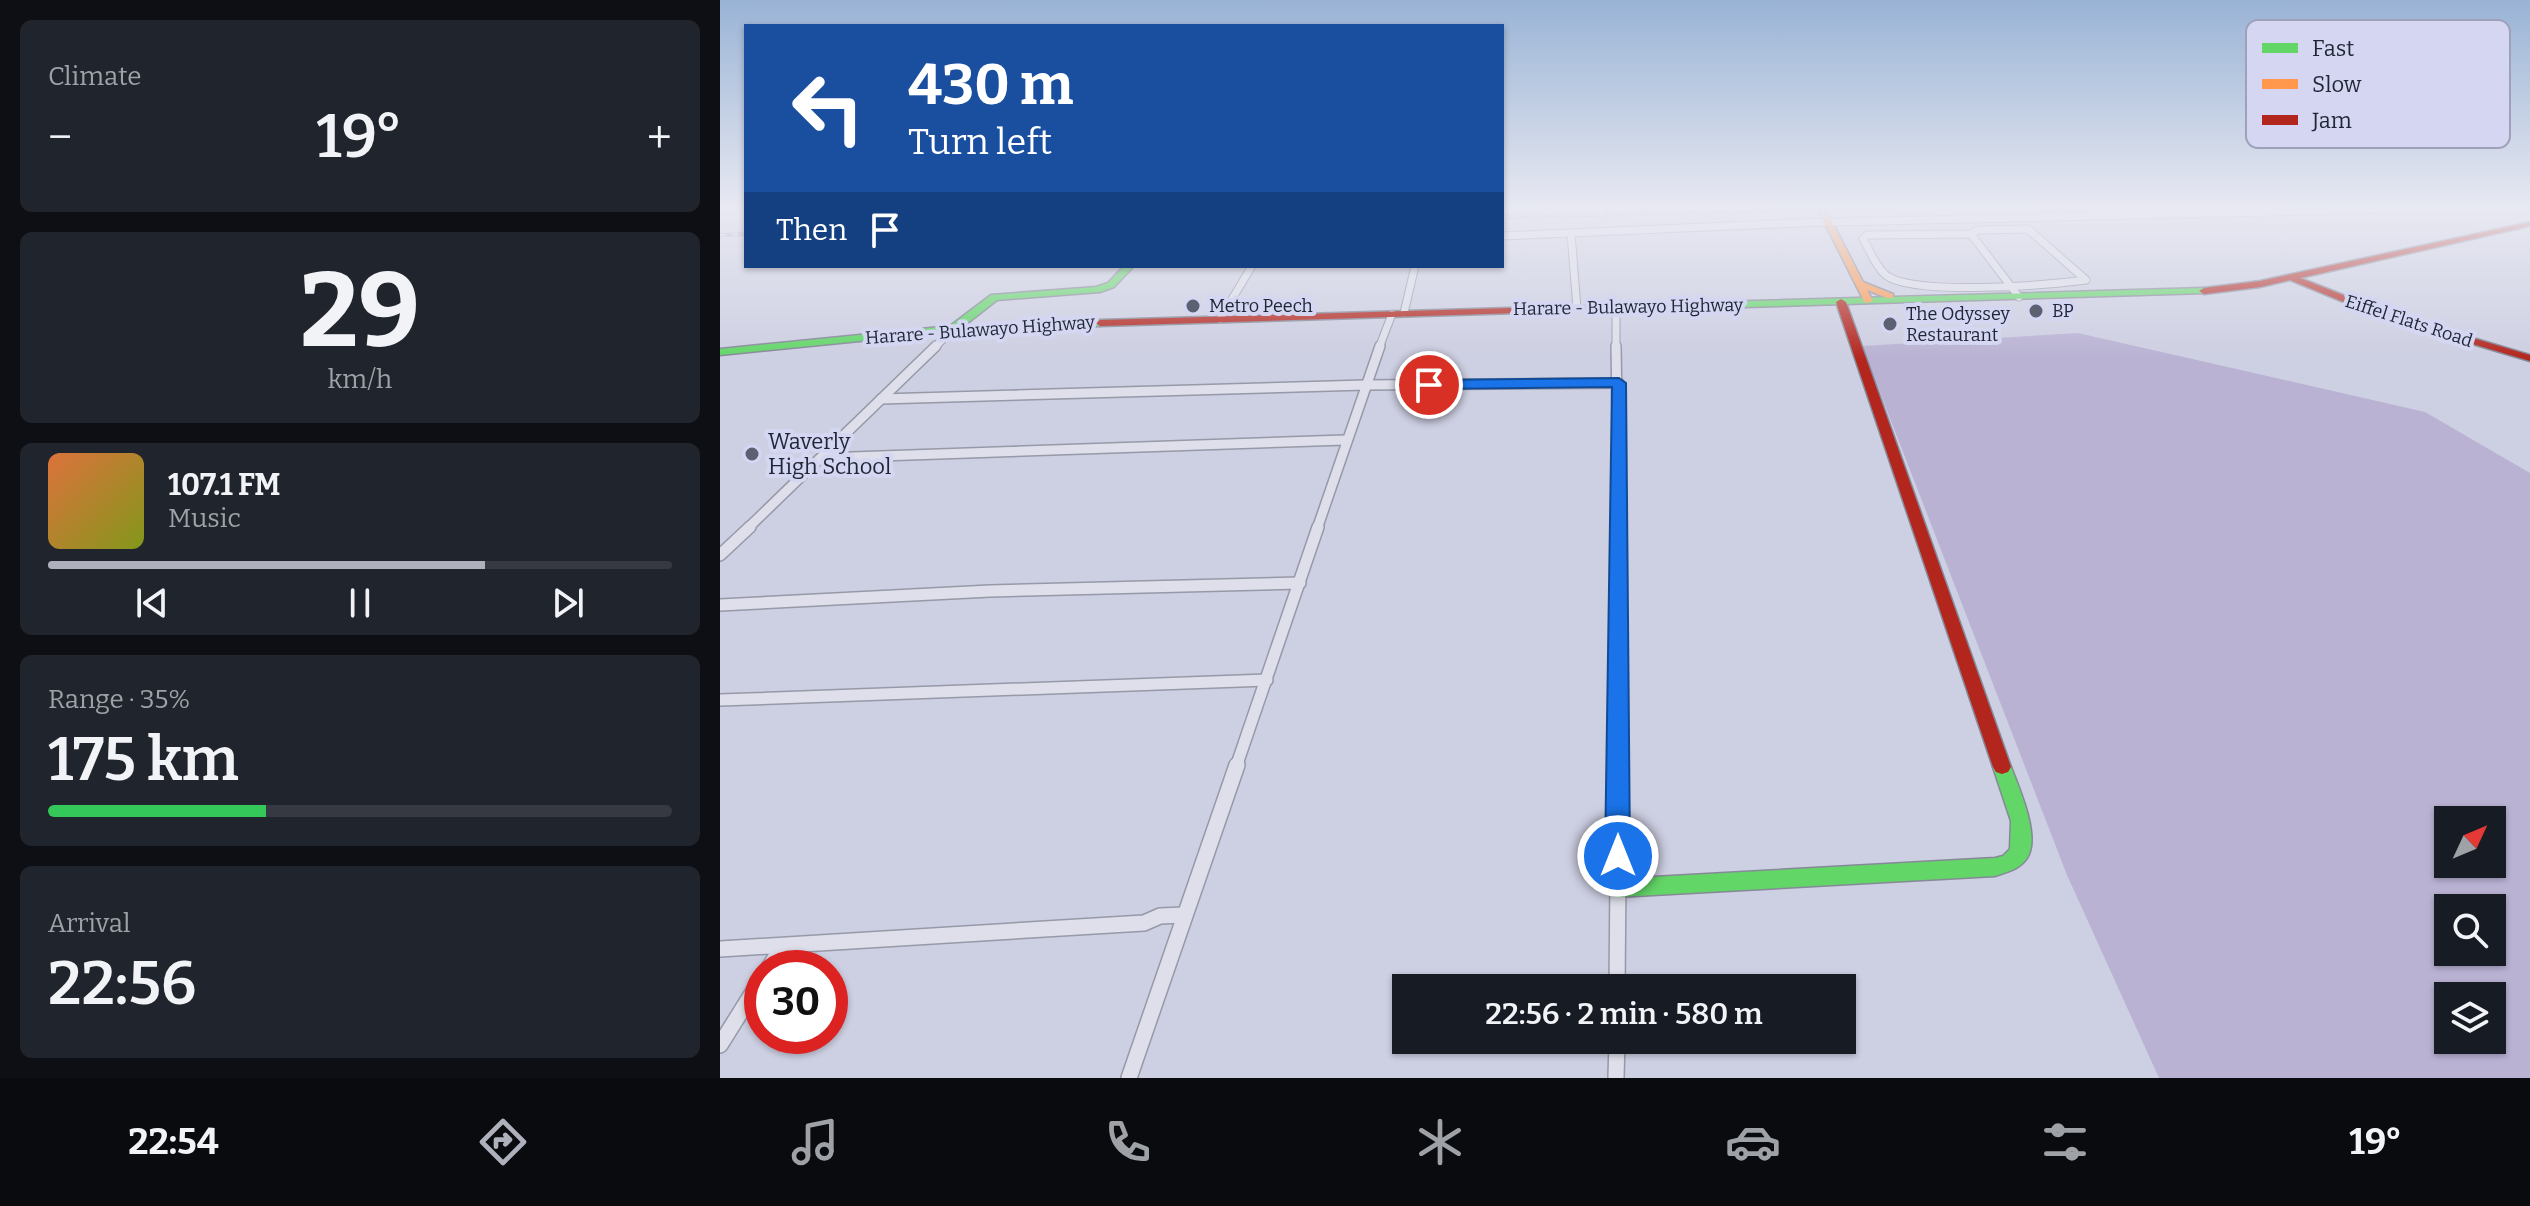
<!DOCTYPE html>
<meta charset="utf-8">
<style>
:root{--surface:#171b24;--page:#20242c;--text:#f1f3f6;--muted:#9ea1a6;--line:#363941;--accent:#aeb1bb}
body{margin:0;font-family:Bitter,serif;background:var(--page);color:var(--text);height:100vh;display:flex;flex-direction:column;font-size:30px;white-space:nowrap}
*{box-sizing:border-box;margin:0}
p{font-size:26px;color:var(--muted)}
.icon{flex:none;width:44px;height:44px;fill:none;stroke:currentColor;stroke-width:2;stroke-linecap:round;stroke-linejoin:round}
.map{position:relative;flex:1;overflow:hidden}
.sheet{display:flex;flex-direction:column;gap:20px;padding:20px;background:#0d0f14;width:720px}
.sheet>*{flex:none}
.top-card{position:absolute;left:24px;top:24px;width:760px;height:244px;border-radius:0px;box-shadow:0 2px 6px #0004;background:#1a4fa0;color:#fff;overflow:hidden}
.needle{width:52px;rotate:46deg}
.tools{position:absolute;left:1714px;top:806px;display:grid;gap:16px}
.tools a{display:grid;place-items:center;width:72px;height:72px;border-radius:0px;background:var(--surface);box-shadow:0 2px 6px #0004;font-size:40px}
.speed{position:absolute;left:24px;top:950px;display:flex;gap:16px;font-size:40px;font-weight:700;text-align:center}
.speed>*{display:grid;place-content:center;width:104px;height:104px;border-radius:50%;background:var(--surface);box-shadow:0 2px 6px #0004;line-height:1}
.speed .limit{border:12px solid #d22;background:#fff;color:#111}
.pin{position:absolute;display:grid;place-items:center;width:68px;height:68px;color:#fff;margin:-34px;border:4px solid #fff;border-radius:50%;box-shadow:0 2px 8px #0007}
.me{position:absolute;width:88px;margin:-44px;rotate:0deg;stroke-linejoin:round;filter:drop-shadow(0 0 6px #0008)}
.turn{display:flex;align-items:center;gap:28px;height:168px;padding:0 32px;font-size:36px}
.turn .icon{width:104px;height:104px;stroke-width:2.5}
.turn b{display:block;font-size:56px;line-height:68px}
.then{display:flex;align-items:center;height:76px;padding:0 32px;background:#0003;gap:16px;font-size:30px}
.big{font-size:60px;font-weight:600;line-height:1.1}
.sheet .widget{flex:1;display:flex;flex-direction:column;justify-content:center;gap:12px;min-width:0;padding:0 28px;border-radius:12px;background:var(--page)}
.sheet .dial{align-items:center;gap:0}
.dial b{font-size:104px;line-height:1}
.song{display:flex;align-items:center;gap:24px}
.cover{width:96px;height:96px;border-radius:12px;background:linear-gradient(135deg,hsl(20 70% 55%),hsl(70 70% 35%))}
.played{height:8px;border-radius:4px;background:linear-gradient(90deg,var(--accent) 70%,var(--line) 70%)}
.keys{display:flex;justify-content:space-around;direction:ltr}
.heat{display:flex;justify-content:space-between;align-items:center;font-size:44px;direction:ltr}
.charge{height:12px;border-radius:6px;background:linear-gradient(90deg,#34c759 35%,var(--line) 0)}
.trip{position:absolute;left:672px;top:974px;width:464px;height:80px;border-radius:0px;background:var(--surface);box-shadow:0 2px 6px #0004;font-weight:600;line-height:80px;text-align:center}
.menu{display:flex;height:128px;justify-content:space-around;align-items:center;background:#090b0e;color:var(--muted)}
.menu .icon{width:56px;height:56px}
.menu .selected{color:var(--accent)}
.menu b{font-size:36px;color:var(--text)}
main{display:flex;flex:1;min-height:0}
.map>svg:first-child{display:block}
.green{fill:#b9b2d3;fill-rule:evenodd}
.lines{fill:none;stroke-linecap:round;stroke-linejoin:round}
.street-far3-casing{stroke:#9699a7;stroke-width:9}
.street-far2-casing{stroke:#9699a7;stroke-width:12}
.street-far1-casing{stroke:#9699a7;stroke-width:14}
.street-casing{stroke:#9699a7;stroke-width:18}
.fast-casing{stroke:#868997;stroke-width:3}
.slow-casing{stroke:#868997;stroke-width:3}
.jam-casing{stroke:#868997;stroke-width:3}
.street-far3{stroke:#dedfea;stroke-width:7}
.street-far2{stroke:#dedfea;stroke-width:9}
.street-far1{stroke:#dedfea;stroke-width:11}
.street{stroke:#dedfea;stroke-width:15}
.fast{fill:#63d668;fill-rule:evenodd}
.slow{fill:#ff974d;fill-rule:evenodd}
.jam{fill:#b3261e;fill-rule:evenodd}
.rail-casing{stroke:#9ea0aa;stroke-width:4}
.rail{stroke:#d4d6f2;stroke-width:2;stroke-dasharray:6;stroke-linecap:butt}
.route{fill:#1a73e8;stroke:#114b97;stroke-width:2}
.poi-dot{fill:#5c6172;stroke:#d4d6f2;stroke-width:3}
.labels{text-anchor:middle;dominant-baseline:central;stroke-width:8;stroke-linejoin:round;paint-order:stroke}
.far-poi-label{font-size:18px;fill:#1f2635;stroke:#d4d6f2;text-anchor:start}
.far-street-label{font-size:18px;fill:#1f2635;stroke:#d4d6f2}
.poi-label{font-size:22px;fill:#1f2635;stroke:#d4d6f2;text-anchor:start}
.key{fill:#d4d6f2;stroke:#9ea1b9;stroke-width:2}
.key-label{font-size:22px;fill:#1f2635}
</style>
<main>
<section class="sheet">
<div class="widget"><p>Climate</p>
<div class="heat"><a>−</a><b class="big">19°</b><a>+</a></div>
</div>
<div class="widget dial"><b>29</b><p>km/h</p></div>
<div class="widget">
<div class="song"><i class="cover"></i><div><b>107.1 FM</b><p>Music</p></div></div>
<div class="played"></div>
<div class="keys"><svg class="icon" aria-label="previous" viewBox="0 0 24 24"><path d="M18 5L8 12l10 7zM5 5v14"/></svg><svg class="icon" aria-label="pause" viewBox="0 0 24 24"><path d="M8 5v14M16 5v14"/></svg><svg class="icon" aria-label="next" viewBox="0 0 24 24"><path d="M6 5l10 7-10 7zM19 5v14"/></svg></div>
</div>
<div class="widget"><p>Range · 35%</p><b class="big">175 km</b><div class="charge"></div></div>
<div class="widget"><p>Arrival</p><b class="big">22:56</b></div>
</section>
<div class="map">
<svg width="1810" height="1078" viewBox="0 0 1810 1078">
<rect width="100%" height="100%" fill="#cdcfe2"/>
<path class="green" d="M 1358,333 L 1705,412 L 1810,473 L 1810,1078 L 1439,1078 L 1347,875 L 1142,346 ZM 1728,820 L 1772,820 L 1772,864 L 1728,864 ZM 1728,908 L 1772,908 L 1772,952 L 1728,952 ZM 1728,996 L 1772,996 L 1772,1040 L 1728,1040 Z"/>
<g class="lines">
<g class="street-far3-casing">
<g id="street-far3">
<path d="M 1308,229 L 1366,280 C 1328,285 1197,296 1167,276 C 1156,268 1150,250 1143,239 L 1147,235 L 1251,234 L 1258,230 Z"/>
<polyline points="851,234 857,308"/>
<polyline points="1251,234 1299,297"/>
<polyline points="782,236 1075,223 1717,208"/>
<polyline points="896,307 896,348"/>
<polyline points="684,313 695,266"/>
<polyline points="500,319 532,266"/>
<polyline points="214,348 234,328"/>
<polyline points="659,348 672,314"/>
</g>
</g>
<g class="street-far2-casing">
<g id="street-far2">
<polyline points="896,346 899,529"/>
<polyline points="161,399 645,385 899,383"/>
<polyline points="103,458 625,440"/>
<polyline points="27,529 216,346"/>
<polyline points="597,529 660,346"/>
</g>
</g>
<g class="street-far1-casing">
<g id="street-far1">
<polyline points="899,527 899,767"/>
<polyline points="0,555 30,527"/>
<polyline points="0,605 270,591 580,583"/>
<polyline points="0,700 547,680"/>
<polyline points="516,767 598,527"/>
</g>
</g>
<g class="street-casing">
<g id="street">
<polyline points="0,949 424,923 440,916 464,915"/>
<polyline points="49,968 62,947"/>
<polyline points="897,988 899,765"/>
<polyline points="0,1045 42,978"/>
<polyline points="409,1078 517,765"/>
<polyline points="896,1078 897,1040"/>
</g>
</g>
<g class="fast-casing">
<g id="fast">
<polygon points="404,266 414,266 394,287 380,292 277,300 245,325 384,321 385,323 380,326 261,329 0,355 0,349 230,326 271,295 376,287 388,283"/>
<polygon points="1484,288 1489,291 1487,293 927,310 922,307 927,304"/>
<path d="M 1282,760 L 1288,762 L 1291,767 C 1299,788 1321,837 1307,858 C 1300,869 1287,872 1275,876 L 897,897 L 890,894 L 887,888 L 890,882 L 897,879 L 1275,858 L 1283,856 L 1290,849 L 1291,821 L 1273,767 L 1276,762 Z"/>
</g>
</g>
<g class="slow-casing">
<polygon id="slow" points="1097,208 1105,208 1143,282 1173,294 1173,298 1167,298 1147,290 1153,301 1145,303"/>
</g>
<g class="jam-casing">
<g id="jam">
<polygon points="1810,222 1810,226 1580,278 1666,312 1810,355 1810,361 1658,316 1570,280 1540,287 1484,294 1479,291 1484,288 1540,281"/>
<polygon points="1121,299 1126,302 1291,767 1288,772 1282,774 1276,772 1273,767 1116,302"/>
<polygon points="927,304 930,305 930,309 380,326 375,323 380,320"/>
</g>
</g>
<use href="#street-far3" class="street-far3"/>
<use href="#street-far2" class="street-far2"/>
<use href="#street-far1" class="street-far1"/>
<use href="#street" class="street"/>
<use href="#fast" class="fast"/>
<use href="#slow" class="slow"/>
<use href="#jam" class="jam"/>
<g class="rail-casing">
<g id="rail">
<polyline points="782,217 1176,208"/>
<polyline points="0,235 26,234"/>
</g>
</g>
<use href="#rail" class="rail"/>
</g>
<linearGradient id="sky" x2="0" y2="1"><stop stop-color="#99b3d5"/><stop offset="0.58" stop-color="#e8e9f2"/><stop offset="1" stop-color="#e8e9f2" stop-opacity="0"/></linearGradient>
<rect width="1810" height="359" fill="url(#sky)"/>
<polygon class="route" points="899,378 906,383 910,856 907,864 898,868 889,864 885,856 892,387 709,389 701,385 709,380"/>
<g class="poi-dot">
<circle cx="473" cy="306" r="8"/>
<circle cx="1316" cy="311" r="8"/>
<circle cx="1170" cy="324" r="8"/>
<circle cx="32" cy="454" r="8"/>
</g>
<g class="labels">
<g class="far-poi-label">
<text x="489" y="306">Metro Peech</text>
<text x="1332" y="311">BP</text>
<text x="1186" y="314">The Odyssey<tspan x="1186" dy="21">Restaurant</tspan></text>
</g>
<g class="far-street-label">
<text transform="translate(908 307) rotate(-1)">Harare - Bulawayo Highway</text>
<text transform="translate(1689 321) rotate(18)">Eiffel Flats Road</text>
<text transform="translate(260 330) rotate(-4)">Harare - Bulawayo Highway</text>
</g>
<g class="poi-label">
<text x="48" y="441">Waverly<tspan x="48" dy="25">High School</tspan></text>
</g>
</g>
<rect x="1526" y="20" width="264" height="128" rx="12" class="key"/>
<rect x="1542" y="43" width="36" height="10" fill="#63d668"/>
<rect x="1542" y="79" width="36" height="10" fill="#ff974d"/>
<rect x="1542" y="115" width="36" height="10" fill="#b3261e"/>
<g class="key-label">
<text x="1592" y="56">Fast</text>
<text x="1592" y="92">Slow</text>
<text x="1592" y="128">Jam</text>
</g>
</svg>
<div class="tools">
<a><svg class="needle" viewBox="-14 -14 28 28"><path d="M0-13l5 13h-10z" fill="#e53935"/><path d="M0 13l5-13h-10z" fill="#9ea1a6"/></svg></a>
<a><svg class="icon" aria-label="search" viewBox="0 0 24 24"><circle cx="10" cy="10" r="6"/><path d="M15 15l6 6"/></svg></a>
<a><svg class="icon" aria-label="layers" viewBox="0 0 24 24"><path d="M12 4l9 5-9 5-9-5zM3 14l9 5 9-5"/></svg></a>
</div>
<div class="speed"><div class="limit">30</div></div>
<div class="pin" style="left:709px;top:385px;background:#d93025"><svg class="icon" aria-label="arrive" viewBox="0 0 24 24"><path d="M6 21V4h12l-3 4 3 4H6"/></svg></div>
<svg class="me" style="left:898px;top:856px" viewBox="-20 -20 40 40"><circle r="17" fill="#1a73e8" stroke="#fff" stroke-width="3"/><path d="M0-11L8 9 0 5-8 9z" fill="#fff"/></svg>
<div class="trip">22:56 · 2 min · 580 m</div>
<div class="top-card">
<div class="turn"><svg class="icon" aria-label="left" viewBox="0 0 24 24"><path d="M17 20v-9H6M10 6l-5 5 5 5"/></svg><div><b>430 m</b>Turn left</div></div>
<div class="then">Then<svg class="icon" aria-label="arrive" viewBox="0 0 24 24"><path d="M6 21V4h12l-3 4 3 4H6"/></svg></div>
</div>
</div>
</main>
<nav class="menu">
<b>22:54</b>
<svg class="icon selected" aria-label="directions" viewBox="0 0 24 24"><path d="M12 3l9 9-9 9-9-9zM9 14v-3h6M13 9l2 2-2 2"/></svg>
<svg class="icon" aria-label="music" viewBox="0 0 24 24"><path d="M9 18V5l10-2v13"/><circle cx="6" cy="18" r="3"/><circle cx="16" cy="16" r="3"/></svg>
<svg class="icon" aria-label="phone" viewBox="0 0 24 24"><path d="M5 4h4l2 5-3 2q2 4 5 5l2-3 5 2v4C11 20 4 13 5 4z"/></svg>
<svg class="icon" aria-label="climate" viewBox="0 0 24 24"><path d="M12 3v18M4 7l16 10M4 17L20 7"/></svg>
<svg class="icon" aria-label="car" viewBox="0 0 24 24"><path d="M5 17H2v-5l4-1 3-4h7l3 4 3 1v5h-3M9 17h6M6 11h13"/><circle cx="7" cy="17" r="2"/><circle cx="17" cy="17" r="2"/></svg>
<svg class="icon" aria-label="filters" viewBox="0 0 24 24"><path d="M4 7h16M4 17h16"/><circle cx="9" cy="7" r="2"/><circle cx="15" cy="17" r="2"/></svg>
<b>19°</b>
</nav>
